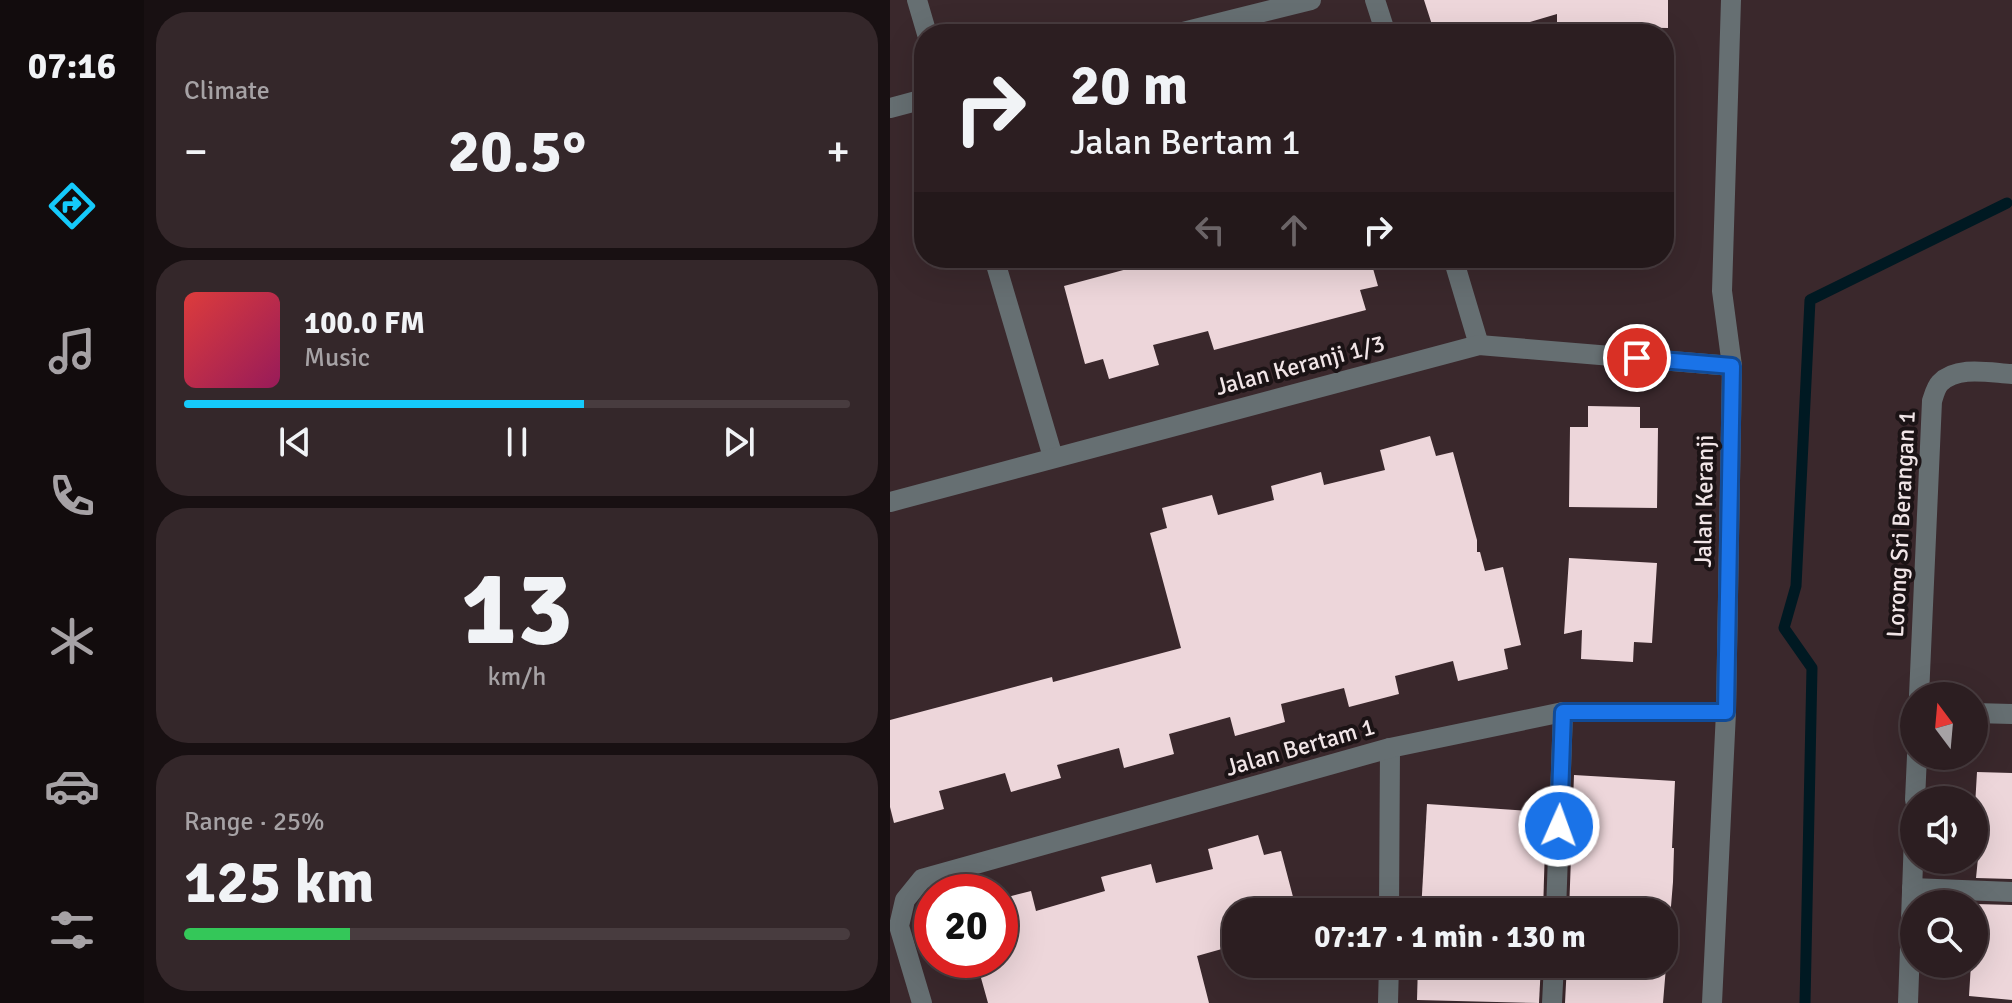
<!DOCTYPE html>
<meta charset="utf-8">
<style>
:root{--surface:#2c1e21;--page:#34272a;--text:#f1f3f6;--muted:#a6a2a5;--line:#483c3f;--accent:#15cafb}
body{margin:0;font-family:Signika,sans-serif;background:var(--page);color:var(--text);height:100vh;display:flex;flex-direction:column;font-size:30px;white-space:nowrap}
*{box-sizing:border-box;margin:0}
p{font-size:26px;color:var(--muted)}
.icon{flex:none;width:44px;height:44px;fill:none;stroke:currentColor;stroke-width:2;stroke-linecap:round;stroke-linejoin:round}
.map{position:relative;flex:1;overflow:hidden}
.sheet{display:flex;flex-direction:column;gap:12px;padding:12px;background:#181012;width:746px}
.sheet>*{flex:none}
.guide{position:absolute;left:24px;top:24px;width:760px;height:244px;border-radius:32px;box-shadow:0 8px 32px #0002,0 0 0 2px var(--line);background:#2c1e21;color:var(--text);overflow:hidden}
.needle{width:52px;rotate:344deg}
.buttons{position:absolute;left:1010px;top:682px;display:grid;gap:16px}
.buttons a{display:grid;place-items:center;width:88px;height:88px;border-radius:50%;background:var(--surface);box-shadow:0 8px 32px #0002,0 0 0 2px var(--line);font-size:40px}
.speed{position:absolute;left:24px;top:874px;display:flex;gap:16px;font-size:40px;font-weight:700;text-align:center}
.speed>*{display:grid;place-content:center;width:104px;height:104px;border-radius:50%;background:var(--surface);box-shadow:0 8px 32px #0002,0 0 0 2px var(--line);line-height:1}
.speed .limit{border:12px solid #d22;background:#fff;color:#111}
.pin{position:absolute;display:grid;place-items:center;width:68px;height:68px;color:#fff;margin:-34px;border:4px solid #fff;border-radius:50%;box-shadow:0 2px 8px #0007}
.me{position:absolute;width:88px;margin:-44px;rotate:2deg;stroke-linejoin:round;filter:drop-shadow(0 0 6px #0008)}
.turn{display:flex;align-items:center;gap:28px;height:168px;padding:0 24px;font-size:36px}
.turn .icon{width:104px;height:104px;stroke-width:2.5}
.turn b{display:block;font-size:56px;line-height:68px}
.lanes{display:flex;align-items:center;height:76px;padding:0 24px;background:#0003;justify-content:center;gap:40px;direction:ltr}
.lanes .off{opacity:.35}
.big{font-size:60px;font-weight:700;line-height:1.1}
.sheet .widget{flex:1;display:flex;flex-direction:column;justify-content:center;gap:12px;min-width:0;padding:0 28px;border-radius:32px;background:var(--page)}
.sheet .dial{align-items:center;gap:0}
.dial b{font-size:104px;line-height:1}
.song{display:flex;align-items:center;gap:24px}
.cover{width:96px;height:96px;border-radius:12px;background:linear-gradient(135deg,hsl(0 70% 55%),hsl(330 70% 35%))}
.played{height:8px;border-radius:4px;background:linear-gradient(90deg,var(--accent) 60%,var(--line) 60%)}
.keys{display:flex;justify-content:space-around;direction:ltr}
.heat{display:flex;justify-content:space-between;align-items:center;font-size:44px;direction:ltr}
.charge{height:12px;border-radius:6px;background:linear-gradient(90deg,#34c759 25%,var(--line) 0)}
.trip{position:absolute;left:332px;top:898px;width:456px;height:80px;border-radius:32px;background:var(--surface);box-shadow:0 8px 32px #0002,0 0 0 2px var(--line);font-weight:700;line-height:80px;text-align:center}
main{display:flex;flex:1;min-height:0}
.tabs{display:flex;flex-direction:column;width:144px;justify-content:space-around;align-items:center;background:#120c0d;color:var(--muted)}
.tabs .icon{width:56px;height:56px}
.tabs .current{color:var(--accent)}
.tabs b{font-size:36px;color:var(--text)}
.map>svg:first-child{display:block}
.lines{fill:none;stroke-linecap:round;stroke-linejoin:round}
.stream{stroke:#001922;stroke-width:11}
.building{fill:#edd6da}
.minor{stroke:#666f72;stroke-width:20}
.route-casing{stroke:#114b97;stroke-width:20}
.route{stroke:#1a73e8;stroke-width:14}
.labels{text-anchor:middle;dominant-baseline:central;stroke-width:8;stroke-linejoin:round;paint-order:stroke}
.street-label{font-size:24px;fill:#f1e5e7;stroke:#1b1315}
</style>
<main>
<nav class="tabs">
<b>07:16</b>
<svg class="icon current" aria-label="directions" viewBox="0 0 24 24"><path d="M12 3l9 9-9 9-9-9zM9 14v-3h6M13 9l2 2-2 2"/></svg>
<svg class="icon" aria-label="music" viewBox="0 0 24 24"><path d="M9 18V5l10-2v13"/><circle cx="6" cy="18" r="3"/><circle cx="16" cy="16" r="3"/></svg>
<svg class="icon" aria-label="phone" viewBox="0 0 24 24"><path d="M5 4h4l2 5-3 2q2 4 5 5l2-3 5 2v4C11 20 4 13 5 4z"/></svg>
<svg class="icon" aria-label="climate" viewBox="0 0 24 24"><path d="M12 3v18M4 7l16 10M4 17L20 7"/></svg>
<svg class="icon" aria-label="car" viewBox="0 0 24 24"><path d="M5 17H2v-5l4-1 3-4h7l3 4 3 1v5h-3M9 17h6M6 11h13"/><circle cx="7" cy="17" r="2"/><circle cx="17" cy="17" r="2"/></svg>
<svg class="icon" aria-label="filters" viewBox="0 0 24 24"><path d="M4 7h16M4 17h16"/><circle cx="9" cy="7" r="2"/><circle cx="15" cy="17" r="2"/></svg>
</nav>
<section class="sheet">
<div class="widget"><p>Climate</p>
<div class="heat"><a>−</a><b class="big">20.5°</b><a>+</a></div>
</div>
<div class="widget">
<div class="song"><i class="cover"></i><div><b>100.0 FM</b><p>Music</p></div></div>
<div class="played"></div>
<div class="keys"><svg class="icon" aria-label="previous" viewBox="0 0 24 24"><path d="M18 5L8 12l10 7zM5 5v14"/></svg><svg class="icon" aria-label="pause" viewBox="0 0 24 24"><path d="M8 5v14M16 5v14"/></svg><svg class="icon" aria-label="next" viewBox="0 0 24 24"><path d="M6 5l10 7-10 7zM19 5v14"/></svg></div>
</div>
<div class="widget dial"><b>13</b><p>km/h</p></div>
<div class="widget"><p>Range · 25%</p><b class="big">125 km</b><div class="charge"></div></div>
</section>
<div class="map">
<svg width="1122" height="1003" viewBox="0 0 1122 1003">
<rect width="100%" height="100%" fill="#3a282c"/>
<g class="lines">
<polyline class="stream" points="915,1003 922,668 894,628 906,586 920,300 1117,203"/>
</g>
<g class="building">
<polygon points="534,0 778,0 778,28 667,26 667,14 600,34 566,34 564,26 544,31"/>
<polygon points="278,258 480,258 488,286 470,290 476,310 324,350 318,331 263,345 269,365 219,379 213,359 195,364 174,286"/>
<polygon points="698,406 750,407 750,428 768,428 767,508 679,507 680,427 698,427"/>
<polygon points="540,436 546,456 563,452 587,540 587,552 590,552 595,571 613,567 631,645 614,649 618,669 568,681 563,661 505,676 509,694 459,707 454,688 391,704 395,722 345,736 340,717 279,734 284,754 234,768 229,748 167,765 171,778 121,792 115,773 49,791 54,809 4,823 0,807 0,720 162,677 163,682 291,648 260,533 277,528 272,508 322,495 328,515 384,500 381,486 431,472 434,485 495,470 490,450"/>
<polygon points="679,558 767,563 762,643 744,642 743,662 691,659 692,630 674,634"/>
<polygon points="1087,772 1122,773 1122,879 1086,878 1088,858 1084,858 1084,823"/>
<polygon points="684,775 785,781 782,848 784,848 783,882 773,1003 675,1003 677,964 774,964 774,912 679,912"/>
<polygon points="537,804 656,812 653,912 531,912"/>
<polygon points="368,835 374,855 391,851 407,912 346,912 346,945 307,956 319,1003 98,1003 86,960 110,960 110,899 141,891 146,911 215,891 211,877 261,864 266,883 323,869 318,849"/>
<polygon points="1085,904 1122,905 1122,1000 1079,996 1081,964 1084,964"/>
<polygon points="528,964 651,964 649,1003 527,1000"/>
</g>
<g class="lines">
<g class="minor">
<polyline points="27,0 37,34"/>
<polyline points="485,0 496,34"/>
<polyline points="285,34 421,0"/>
<polyline points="0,108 34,99"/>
<polyline points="104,258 163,457"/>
<polyline points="563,258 589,345"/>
<polyline points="0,502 589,345 842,366"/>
<path d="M 1029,696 L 1042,401 C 1044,395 1046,387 1050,383 C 1067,365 1101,373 1122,374"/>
<polyline points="1084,713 1122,714"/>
<polyline points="1025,800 1027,756"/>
<polyline points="1022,888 1122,892"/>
<polyline points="499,912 500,748"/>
<polyline points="666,912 673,712"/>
<polyline points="32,1003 9,926 15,900 32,879 500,748 673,712 836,712"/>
<polyline points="498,1003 499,964"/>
<polyline points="662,1003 664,964"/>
<polyline points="822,1003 836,712 842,366 832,291 841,0"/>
<polyline points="1018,1003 1024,836"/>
</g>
</g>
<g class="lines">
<g class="route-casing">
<polyline id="route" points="669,826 673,712 836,712 842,366 747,358"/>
</g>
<use href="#route" class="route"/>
</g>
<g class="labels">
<g class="street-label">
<text transform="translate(410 365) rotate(-15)">Jalan Keranji 1/3</text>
<text transform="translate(814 501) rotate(-89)">Jalan Keranji</text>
<text transform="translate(1011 524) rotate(-87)">Lorong Sri Berangan 1</text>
<text transform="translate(410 747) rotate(-16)">Jalan Bertam 1</text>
</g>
</g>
</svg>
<div class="buttons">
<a><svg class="needle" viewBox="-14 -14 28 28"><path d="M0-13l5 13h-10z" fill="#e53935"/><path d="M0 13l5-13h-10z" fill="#a6a2a5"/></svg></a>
<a><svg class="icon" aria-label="sound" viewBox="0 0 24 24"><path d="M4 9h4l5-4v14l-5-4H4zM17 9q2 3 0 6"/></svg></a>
<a><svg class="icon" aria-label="search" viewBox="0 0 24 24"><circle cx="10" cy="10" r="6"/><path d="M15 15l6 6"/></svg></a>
</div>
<div class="speed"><div class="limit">20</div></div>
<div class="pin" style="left:747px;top:358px;background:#d93025"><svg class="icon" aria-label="arrive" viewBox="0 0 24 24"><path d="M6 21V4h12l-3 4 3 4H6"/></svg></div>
<svg class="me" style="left:669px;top:826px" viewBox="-20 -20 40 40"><circle r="17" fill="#1a73e8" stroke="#fff" stroke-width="3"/><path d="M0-11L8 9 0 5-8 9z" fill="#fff"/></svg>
<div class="trip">07:17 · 1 min · 130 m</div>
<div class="guide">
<div class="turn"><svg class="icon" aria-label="right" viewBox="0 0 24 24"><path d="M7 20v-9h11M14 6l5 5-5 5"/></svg><div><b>20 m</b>Jalan Bertam 1</div></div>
<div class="lanes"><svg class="icon off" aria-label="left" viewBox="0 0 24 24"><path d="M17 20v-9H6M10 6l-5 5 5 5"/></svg><svg class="icon off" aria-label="ahead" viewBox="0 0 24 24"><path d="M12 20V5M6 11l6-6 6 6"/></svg><svg class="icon" aria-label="right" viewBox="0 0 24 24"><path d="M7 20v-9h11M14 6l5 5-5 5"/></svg></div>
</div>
</div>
</main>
